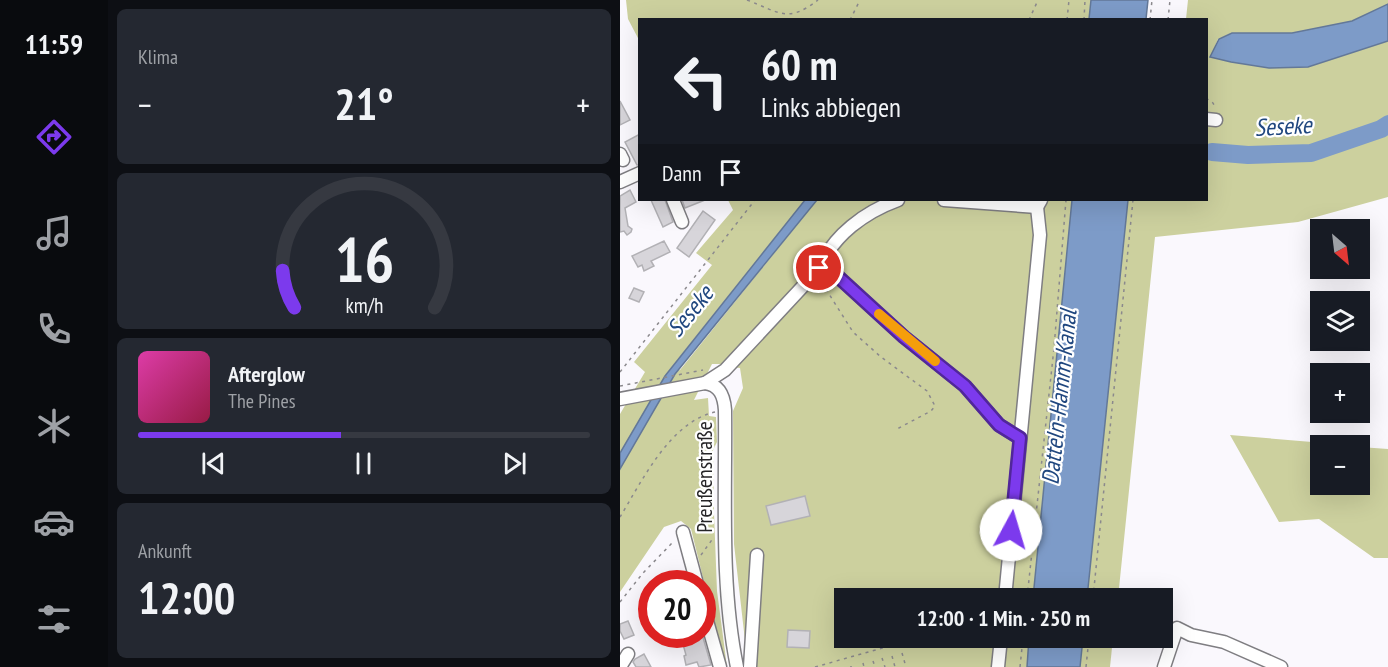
<!DOCTYPE html>
<html lang="de">
<meta charset="utf-8">
<style>
:root{--surface:#171b24;--page:#242831;--text:#f1f3f6;--muted:#9ea1a6;--line:#363941;--accent:#7c3aed}
body{margin:0;font-family:"PT Sans Narrow",sans-serif;background:var(--page);color:var(--text);height:100vh;display:flex;flex-direction:column;font-size:22px;white-space:nowrap}
*{box-sizing:border-box;margin:0}
p{font-size:20px;color:var(--muted)}
.icon{flex:none;width:33px;height:33px;fill:none;stroke:currentColor;stroke-width:2;stroke-linecap:round;stroke-linejoin:round}
.map{position:relative;flex:1;overflow:hidden}
.details{display:flex;flex-direction:column;gap:9px;padding:9px;background:#0d0f14;width:512px}
.details>*{flex:none}
.banner{position:absolute;left:18px;top:18px;width:570px;height:183px;border-radius:0px;box-shadow:0 6px 24px #0002;background:#171b24;color:var(--text);overflow:hidden}
.needle{width:39px;rotate:152deg}
.fabs{position:absolute;left:690px;top:219px;display:grid;gap:12px}
.fabs a{display:grid;place-items:center;width:60px;height:60px;border-radius:0px;background:var(--surface);box-shadow:0 6px 24px #0002;font-size:30px}
.speed{position:absolute;left:18px;top:570px;display:flex;gap:12px;font-size:30px;font-weight:700;text-align:center}
.speed>*{display:grid;place-content:center;width:78px;height:78px;border-radius:50%;background:var(--surface);box-shadow:0 6px 24px #0002;line-height:1}
.speed .limit{border:9px solid #d22;background:#fff;color:#111}
.pin{position:absolute;display:grid;place-items:center;width:51px;height:51px;color:#fff;margin:-26px;border:3px solid #fff;border-radius:50%;box-shadow:0 2px 6px #0007}
.me{position:absolute;width:66px;margin:-33px;rotate:6deg;stroke-linejoin:round;filter:drop-shadow(0 0 4px #0008)}
.turn{display:flex;align-items:center;gap:21px;height:126px;padding:0 24px;font-size:27px}
.turn .icon{width:78px;height:78px;stroke-width:2.5}
.turn b{display:block;font-size:42px;line-height:51px}
.then{display:flex;align-items:center;height:57px;padding:0 24px;background:#0003;gap:12px;font-size:22px}
.big{font-size:45px;font-weight:700;line-height:1.1}
.details .widget{flex:1;display:flex;flex-direction:column;justify-content:center;gap:9px;min-width:0;padding:0 21px;border-radius:9px;background:var(--page)}
.details .dial{align-items:center;gap:0}
.dial svg{height:156px;overflow:visible;fill:none;stroke:var(--line);stroke-width:7;stroke-linecap:round;text-anchor:middle}
.dial text{fill:var(--text);stroke:none}
.song{display:flex;align-items:center;gap:18px}
.cover{width:72px;height:72px;border-radius:9px;background:linear-gradient(135deg,hsl(320 70% 55%),hsl(340 70% 35%))}
.played{height:6px;border-radius:3px;background:linear-gradient(90deg,var(--accent) 45%,var(--line) 45%)}
.keys{display:flex;justify-content:space-around;direction:ltr}
.heat{display:flex;justify-content:space-between;align-items:center;font-size:33px;direction:ltr}
.trip{position:absolute;left:214px;top:588px;width:339px;height:60px;border-radius:0px;background:var(--surface);box-shadow:0 6px 24px #0002;font-weight:700;line-height:60px;text-align:center}
main{display:flex;flex:1;min-height:0}
.tabs{display:flex;flex-direction:column;width:108px;justify-content:space-around;align-items:center;background:#090b0e;color:var(--muted)}
.tabs .icon{width:42px;height:42px}
.tabs .selected{color:var(--accent)}
.tabs b{font-size:27px;color:var(--text)}
.map>svg:first-child{display:block}
.green{fill:#ccd09e}
.water{fill:#7d9bc8;stroke:#637898;stroke-width:1.5}
.lines{fill:none;stroke-linecap:round;stroke-linejoin:round}
.river{stroke:#7d9bc8;stroke-width:18}
.building{fill:#d7d5da;stroke:#b2b1b5;stroke-width:1.5}
.minor-casing{stroke:#7f7e82;stroke-width:15}
.path{stroke:#8b898d;stroke-width:1.5;stroke-dasharray:3 4.5;stroke-linecap:butt}
.minor{stroke:#fff;stroke-width:12}
.route-casing{stroke:#51269a;stroke-width:15}
.route{stroke:#7c3aed;stroke-width:10}
.slow{stroke:#f59e0b;stroke-width:10}
.labels{text-anchor:middle;dominant-baseline:central;stroke-width:4.5;stroke-linejoin:round;paint-order:stroke}
.street-label{font-size:22px;fill:#262527;stroke:#fff}
.water-label{font-size:24px;font-style:italic;fill:#20477f;stroke:#fff}
</style>
<main>
<nav class="tabs">
<b>11:59</b>
<svg class="icon selected" aria-label="directions" viewBox="0 0 24 24"><path d="M12 3l9 9-9 9-9-9zM9 14v-3h6M13 9l2 2-2 2"/></svg>
<svg class="icon" aria-label="music" viewBox="0 0 24 24"><path d="M9 18V5l10-2v13"/><circle cx="6" cy="18" r="3"/><circle cx="16" cy="16" r="3"/></svg>
<svg class="icon" aria-label="phone" viewBox="0 0 24 24"><path d="M5 4h4l2 5-3 2q2 4 5 5l2-3 5 2v4C11 20 4 13 5 4z"/></svg>
<svg class="icon" aria-label="climate" viewBox="0 0 24 24"><path d="M12 3v18M4 7l16 10M4 17L20 7"/></svg>
<svg class="icon" aria-label="car" viewBox="0 0 24 24"><path d="M5 17H2v-5l4-1 3-4h7l3 4 3 1v5h-3M9 17h6M6 11h13"/><circle cx="7" cy="17" r="2"/><circle cx="17" cy="17" r="2"/></svg>
<svg class="icon" aria-label="filters" viewBox="0 0 24 24"><path d="M4 7h16M4 17h16"/><circle cx="9" cy="7" r="2"/><circle cx="15" cy="17" r="2"/></svg>
</nav>
<section class="details">
<div class="widget"><p>Klima</p>
<div class="heat"><a>−</a><b class="big">21°</b><a>+</a></div>
</div>
<div class="widget dial"><svg viewBox="0 0 100 80">
<path d="M14 69A42 42 0 1 1 86 69"/>
<path d="M14 69A42 42 0 0 1 8 50" stroke="#7c3aed"/>
<text x="50" y="56" font-size="32" font-weight="700">16</text>
<text x="50" y="72" font-size="11">km/h</text>
</svg></div>
<div class="widget">
<div class="song"><i class="cover"></i><div><b>Afterglow</b><p>The Pines</p></div></div>
<div class="played"></div>
<div class="keys"><svg class="icon" aria-label="previous" viewBox="0 0 24 24"><path d="M18 5L8 12l10 7zM5 5v14"/></svg><svg class="icon" aria-label="pause" viewBox="0 0 24 24"><path d="M8 5v14M16 5v14"/></svg><svg class="icon" aria-label="next" viewBox="0 0 24 24"><path d="M6 5l10 7-10 7zM19 5v14"/></svg></div>
</div>
<div class="widget"><p>Ankunft</p><b class="big">12:00</b></div>
</section>
<div class="map">
<svg width="769" height="667" viewBox="0 0 769 667">
<rect width="100%" height="100%" fill="#faf8fd"/>
<g class="green">
<polygon points="6,0 471,0 469,20 20,20 19,40 8,19"/>
<polygon points="568,0 768,0 768,4 732,21 672,33 612,33 598,39 591,56 611,62 649,68 688,67 768,41 768,197 678,222 535,237 498,598 467,598 508,200 586,200 586,20 566,19"/>
<polygon points="108,200 185,200 47,373 60,370 197,200 452,200 413,598 225,598 225,638 409,638 407,667 128,667 114,544 113,411 123,388 120,368 111,367 191,284 203,274 197,267 106,364 92,364 74,400 88,398 89,416 96,417 97,442 93,450 94,513 97,591 107,667 92,614 71,529 61,521 44,527 0,592 0,414 25,372 14,362 92,265 76,253 113,210"/>
<polygon points="610,435 728,445 700,446 700,484 740,484 740,447 768,449 768,558 754,558 699,519 659,522"/>
<polygon points="463,638 493,638 490,667 460,667"/>
</g>
<g class="water">
<polygon points="471,0 528,0 526,19 469,19"/>
<polygon points="768,4 768,41 688,67 649,68 611,62 590,57 599,39 612,33 672,33 732,21"/>
<polygon points="185,200 197,200 55,374 0,469 0,453 45,376"/>
<polygon points="452,200 508,200 467,598 413,598"/>
<polygon points="409,638 463,638 460,667 407,667"/>
</g>
<g class="lines">
<polyline class="river" points="592,152 628,155 691,153 761,129 769,124"/>
</g>
<g class="building">
<polygon points="0,101 10,120 0,125"/>
<polygon points="20,134 20,165 17,165 5,142"/>
<polygon points="10,190 16,202 5,208 8,226 12,229 11,232 7,235 4,231 0,232 0,196"/>
<polygon points="31,200 45,200 53,222 43,227"/>
<polygon points="62,200 85,200 65,208"/>
<polygon points="83,211 95,220 69,257 57,248"/>
<polygon points="44,241 50,252 31,261 34,266 24,271 22,265 18,267 12,256"/>
<polygon points="14,288 24,292 19,302 9,298"/>
<polygon points="185,496 190,516 151,525 146,506"/>
<polygon points="8,621 14,635 4,639 0,631 0,624"/>
<polygon points="168,630 190,631 189,648 167,647"/>
<polygon points="69,634 82,634 91,665 79,667 77,662 66,665 64,656 66,655 61,637"/>
<polygon points="24,654 31,667 16,667 13,662 15,659"/>
</g>
<g class="lines">
<g class="minor-casing">
<g id="minor">
<polyline points="586,119 596,120"/>
<polyline points="0,154 3,160"/>
<polyline points="0,182 20,173"/>
<polyline points="53,200 62,222"/>
<polyline points="324,200 417,207 421,200"/>
<polyline points="202,262 284,337 345,386 379,425 400,438"/>
<path d="M 85,383 L 105,370 L 199,269 C 213,235 245,212 278,200"/>
<path d="M 0,399 L 85,383 C 100,385 104,396 105,410 C 106,494 100,584 117,667"/>
<polyline points="63,532 77,584"/>
<polyline points="385,598 420,235 417,207"/>
<polyline points="82,603 100,667"/>
<polyline points="0,667 8,654"/>
<polyline points="130,667 137,555"/>
<polyline points="378,667 381,638"/>
<polyline points="544,667 557,628 571,635 604,642 661,667"/>
</g>
</g>
<g class="path">
<path d="M 127,0 C 159,12 167,24 198,0"/>
<polyline points="230,20 240,0"/>
<polyline points="409,20 418,0"/>
<polyline points="447,20 449,0"/>
<polyline points="464,20 465,0"/>
<polyline points="530,20 532,0"/>
<polyline points="548,20 550,0"/>
<polyline points="586,98 593,103 595,107"/>
<polyline points="202,283 233,332 261,357 307,391 315,406 311,411 275,430"/>
<polyline points="0,372 135,200"/>
<polyline points="0,386 83,370"/>
<path d="M 0,517 C 22,481 50,422 95,412"/>
<polyline points="81,555 94,537"/>
<polyline points="407,598 434,348 446,200"/>
<polyline points="473,598 513,200"/>
<polyline points="0,602 23,573 54,541"/>
<polyline points="282,653 286,667"/>
<polyline points="272,656 275,667"/>
<polyline points="262,658 265,667"/>
<polyline points="253,661 255,667"/>
<polyline points="243,663 244,667"/>
<polyline points="231,666 231,667"/>
<polyline points="195,667 298,638"/>
<polyline points="400,667 403,638"/>
<polyline points="466,667 469,638"/>
</g>
<use href="#minor" class="minor"/>
</g>
<g class="lines">
<g class="route-casing">
<polyline id="route" points="199,268 202,262 284,337 345,386 379,425 400,438 391,530"/>
</g>
<use href="#route" class="route"/>
<polyline class="slow" points="259,314 315,361"/>
</g>
<g class="labels">
<g class="street-label">
<text transform="translate(84 477) rotate(-90)">Preußenstraße</text>
</g>
<g class="water-label">
<text transform="translate(663 126) rotate(-3)">Seseke</text>
<text transform="translate(70 311) rotate(-51)">Seseke</text>
<text transform="translate(439 397) rotate(-84)">Datteln-Hamm-Kanal</text>
</g>
</g>
</svg>
<div class="fabs">
<a><svg class="needle" viewBox="-14 -14 28 28"><path d="M0-13l5 13h-10z" fill="#e53935"/><path d="M0 13l5-13h-10z" fill="#9ea1a6"/></svg></a>
<a><svg class="icon" aria-label="layers" viewBox="0 0 24 24"><path d="M12 4l9 5-9 5-9-5zM3 14l9 5 9-5"/></svg></a>
<a>+</a>
<a>−</a>
</div>
<div class="speed"><div class="limit">20</div></div>
<div class="pin" style="left:199px;top:268px;background:#d93025"><svg class="icon" aria-label="arrive" viewBox="0 0 24 24"><path d="M6 21V4h12l-3 4 3 4H6"/></svg></div>
<svg class="me" style="left:391px;top:530px" viewBox="-20 -20 40 40"><circle r="19" fill="#fff"/><path d="M0-13L10 11 0 6-10 11z" fill="#7c3aed"/></svg>
<div class="trip">12:00 · 1 Min. · 250 m</div>
<div class="banner">
<div class="turn"><svg class="icon" aria-label="left" viewBox="0 0 24 24"><path d="M17 20v-9H6M10 6l-5 5 5 5"/></svg><div><b>60 m</b>Links abbiegen</div></div>
<div class="then">Dann<svg class="icon" aria-label="arrive" viewBox="0 0 24 24"><path d="M6 21V4h12l-3 4 3 4H6"/></svg></div>
</div>
</div>
</main>
